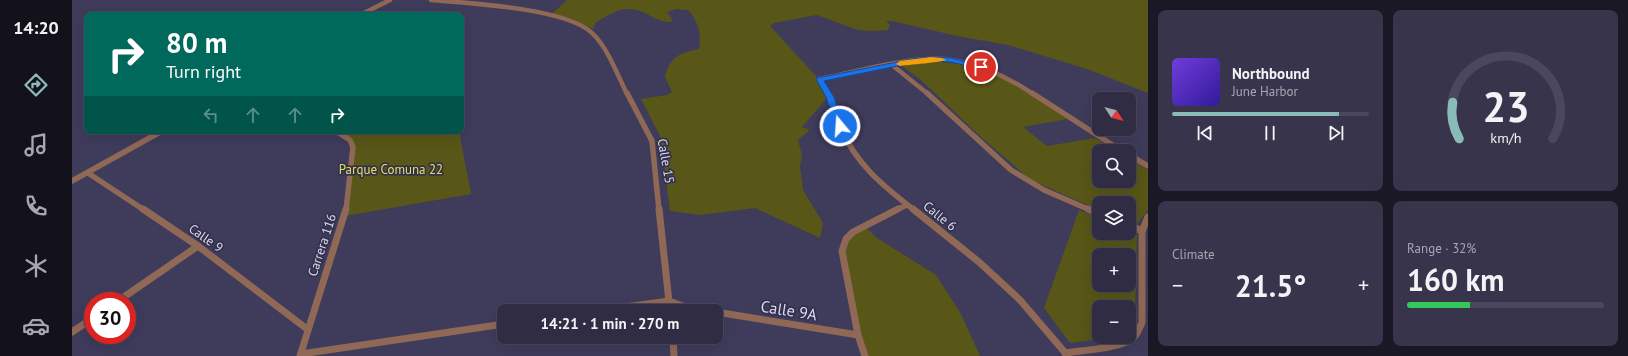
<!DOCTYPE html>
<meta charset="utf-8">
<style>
:root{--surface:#2f2c44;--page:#37344b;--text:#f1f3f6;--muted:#a7a7b2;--line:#4a485d;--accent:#8bbbb9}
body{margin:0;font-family:"PT Sans",sans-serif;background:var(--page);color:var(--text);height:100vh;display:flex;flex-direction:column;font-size:15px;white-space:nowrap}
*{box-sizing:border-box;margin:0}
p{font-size:13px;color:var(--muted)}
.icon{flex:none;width:22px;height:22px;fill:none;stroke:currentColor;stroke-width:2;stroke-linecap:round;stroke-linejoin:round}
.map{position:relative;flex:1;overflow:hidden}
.sheet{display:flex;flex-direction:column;gap:10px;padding:10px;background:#1a1825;width:480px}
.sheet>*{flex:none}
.hud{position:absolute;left:12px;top:12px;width:380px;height:122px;border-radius:8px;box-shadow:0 4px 16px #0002,0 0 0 1px var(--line);background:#00695c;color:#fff;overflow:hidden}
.needle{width:26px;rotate:126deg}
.buttons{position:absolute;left:1020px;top:92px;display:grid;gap:8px}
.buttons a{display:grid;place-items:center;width:44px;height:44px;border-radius:8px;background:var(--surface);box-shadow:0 4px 16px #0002,0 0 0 1px var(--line);font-size:20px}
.speed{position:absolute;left:12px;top:292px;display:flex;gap:8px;font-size:20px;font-weight:700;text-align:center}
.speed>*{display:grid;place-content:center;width:52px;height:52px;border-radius:50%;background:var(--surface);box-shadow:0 4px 16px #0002,0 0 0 1px var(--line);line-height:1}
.speed .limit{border:6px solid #d22;background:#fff;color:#111}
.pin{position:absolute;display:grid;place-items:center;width:34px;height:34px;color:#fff;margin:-17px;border:2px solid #fff;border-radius:50%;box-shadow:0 1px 4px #0007}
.me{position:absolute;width:44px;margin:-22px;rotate:342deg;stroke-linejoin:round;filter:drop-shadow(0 0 3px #0008)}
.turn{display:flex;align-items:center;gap:14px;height:84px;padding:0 16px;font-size:18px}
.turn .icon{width:52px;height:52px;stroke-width:2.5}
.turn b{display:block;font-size:28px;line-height:34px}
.lanes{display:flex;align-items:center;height:38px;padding:0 16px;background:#0003;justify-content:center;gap:20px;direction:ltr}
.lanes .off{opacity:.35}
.big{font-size:30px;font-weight:600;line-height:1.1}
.sheet .tile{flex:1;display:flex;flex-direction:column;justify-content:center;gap:6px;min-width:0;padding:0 14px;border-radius:8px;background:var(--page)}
.sheet .dial{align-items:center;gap:0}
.dial svg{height:104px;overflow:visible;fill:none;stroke:var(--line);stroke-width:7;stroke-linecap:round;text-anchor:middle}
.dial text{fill:var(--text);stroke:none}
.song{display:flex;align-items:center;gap:12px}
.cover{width:48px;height:48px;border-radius:6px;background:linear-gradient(135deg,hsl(260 70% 55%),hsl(250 70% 35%))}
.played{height:4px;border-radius:2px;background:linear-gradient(90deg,var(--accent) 85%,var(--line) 85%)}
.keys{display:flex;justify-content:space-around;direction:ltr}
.heat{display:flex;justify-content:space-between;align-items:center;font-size:22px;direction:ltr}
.charge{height:6px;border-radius:3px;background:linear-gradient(90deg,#34c759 32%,var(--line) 0)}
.sheet .tiles{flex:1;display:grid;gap:10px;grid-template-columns:repeat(2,1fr)}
.trip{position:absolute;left:425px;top:304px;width:226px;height:40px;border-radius:8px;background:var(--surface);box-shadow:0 4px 16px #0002,0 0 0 1px var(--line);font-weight:600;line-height:40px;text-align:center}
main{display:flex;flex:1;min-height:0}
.tabs{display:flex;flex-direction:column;width:72px;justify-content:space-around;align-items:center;background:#13121b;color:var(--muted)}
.tabs .icon{width:28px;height:28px}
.tabs .selected{color:var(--accent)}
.tabs b{font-size:18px;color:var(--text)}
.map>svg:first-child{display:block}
.green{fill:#585717;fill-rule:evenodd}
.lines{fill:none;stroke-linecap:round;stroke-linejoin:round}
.street-far2{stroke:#906956;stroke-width:4.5}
.street-far1{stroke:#906956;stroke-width:5.5}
.street{stroke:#906956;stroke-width:7}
.route{fill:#1a73e8;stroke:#114b97}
.slow{fill:#f59e0b}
.labels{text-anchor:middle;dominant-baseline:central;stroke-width:3.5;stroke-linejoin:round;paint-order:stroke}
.street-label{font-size:13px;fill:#dcdbee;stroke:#34314f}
.park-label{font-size:13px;fill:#e3e055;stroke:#34314f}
.near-street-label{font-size:16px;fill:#dcdbee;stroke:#34314f}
</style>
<main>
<nav class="tabs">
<b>14:20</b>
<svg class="icon selected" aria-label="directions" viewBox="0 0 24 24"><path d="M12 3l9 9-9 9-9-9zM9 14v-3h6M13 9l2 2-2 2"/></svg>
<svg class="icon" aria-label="music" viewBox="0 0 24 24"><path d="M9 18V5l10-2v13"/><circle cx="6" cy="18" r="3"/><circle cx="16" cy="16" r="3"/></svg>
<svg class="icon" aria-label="phone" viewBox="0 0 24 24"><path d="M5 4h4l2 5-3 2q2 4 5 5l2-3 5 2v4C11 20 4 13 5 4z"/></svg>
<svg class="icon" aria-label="climate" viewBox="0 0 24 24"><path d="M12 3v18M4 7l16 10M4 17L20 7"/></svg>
<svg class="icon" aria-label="car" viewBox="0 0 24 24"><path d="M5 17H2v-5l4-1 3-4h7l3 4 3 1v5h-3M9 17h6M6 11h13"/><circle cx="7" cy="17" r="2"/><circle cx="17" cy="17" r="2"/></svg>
</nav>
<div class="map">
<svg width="1076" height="356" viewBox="0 0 1076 356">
<rect width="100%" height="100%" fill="#3f3b5b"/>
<g class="green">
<path d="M 495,0 L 1076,0 L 1076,93 L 1015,69 L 936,45 L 885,36 L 820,21 L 814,21 L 818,25 L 816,30 L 801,31 L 786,30 L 745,15 L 702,23 L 698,26 L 744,76 L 754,99 L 730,127 L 738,130 L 726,140 L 730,155 L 728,167 L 731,190 L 751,223 L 748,238 L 683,208 L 628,215 L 598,211 L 588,136 L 569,99 L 595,95 L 600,92 L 593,77 C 598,57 607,53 627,49 C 630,35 626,20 616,10 L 604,9 L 595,12 L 601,21 C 586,26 574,8 557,9 C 545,9 533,17 523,23 L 521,29 L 498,18 L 480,14 Z"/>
<path d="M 860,62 C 918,62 949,87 995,119 L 951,127 L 975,146 L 1023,138 L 1045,151 L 1027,151 L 1027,181 L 1057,181 L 1057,159 L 1076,170 L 1076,210 L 1065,224 L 1057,221 L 1057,203 L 1027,203 L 1027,210 L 959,180 L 910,138 L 849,80 L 830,66 Z"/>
<polygon points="264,131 387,131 399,194 273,216 281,147 278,140"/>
<path d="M 1007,210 L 1027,218 L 1027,233 L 1057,233 L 1057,229 L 1065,233 L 1063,313 L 1057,329 L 1057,307 L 1027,307 L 1027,337 L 1043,337 L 998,343 L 972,308 ZM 1027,255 L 1057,255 L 1057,285 L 1027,285 Z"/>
<polygon points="792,226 805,238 864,275 889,314 908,356 793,356 770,251 774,239"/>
</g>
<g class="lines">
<g class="street-far2">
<path d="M 359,0 C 396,3 494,8 520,33 C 536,48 545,74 555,94"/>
<polyline points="288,15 318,0"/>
<polyline points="820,65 856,94"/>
<path d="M 756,94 L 747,79 C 784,72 844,54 880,60 C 910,65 936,77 961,94"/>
</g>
<g class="street-far1">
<polyline points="555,93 580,141 587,210"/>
<path d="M 755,93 C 762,103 763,116 768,127 C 785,165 810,185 842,210"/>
<polyline points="855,93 939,170 972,190 1018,210"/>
<polyline points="960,93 1050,151"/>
<polyline points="264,131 278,140 281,147 274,210"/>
<polyline points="1057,155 1076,166"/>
<polyline points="16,173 72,210"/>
<polyline points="0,181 90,131"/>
<polyline points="824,210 835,205"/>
</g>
<g class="street">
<polyline points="71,209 126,246 235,329"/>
<polyline points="587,209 598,311"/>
<polyline points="841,209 907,262 948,300 996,356"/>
<polyline points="1016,209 1027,214"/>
<polyline points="1057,225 1070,231"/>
<polyline points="46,301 126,246"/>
<polyline points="597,301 613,307 635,311"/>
<polyline points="524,311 597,301"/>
<polyline points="644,312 786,335"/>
<polyline points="0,332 21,318"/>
<polyline points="601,337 602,356"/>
<path d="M 993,353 C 1011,350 1047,349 1061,338 C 1066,334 1068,328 1070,322 L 1070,231 L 1076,217"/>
<polyline points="229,354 432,324"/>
<polyline points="228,356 274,209"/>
<polyline points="793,356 786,335 770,251 774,239 781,232 826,209"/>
</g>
</g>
<polygon class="route" points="859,57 879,58 913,67 909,69 879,62 859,61 840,63 752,81 762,97 772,126 770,128 765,128 754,97 744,79 745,78 840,59"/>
<path class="slow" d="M 859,57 L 870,58 L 874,60 C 871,62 835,65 828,66 L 824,64 L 828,61 Z"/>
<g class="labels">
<g class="street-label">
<text transform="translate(594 161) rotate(80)">Calle 15</text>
<text transform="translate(868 216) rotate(39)">Calle 6</text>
<text transform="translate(134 238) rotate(35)">Calle 9</text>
<text transform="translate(250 245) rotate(-72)">Carrera 116</text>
</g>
<g class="park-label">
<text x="319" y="169">Parque Comuna 22</text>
</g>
<g class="near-street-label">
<text transform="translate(717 310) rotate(9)">Calle 9A</text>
</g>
</g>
</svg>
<div class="buttons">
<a><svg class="needle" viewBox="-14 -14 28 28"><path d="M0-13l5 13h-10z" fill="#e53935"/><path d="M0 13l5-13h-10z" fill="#a7a7b2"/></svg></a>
<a><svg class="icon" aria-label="search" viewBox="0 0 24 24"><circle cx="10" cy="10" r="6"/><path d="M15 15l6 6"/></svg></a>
<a><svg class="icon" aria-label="layers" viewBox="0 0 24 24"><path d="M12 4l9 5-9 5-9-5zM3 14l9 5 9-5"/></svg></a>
<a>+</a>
<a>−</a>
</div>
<div class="speed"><div class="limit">30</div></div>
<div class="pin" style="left:909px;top:67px;background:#d93025"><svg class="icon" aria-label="arrive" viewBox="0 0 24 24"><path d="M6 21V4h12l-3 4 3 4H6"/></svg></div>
<svg class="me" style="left:768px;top:126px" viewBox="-20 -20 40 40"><circle r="17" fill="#1a73e8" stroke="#fff" stroke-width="3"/><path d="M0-11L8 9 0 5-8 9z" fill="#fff"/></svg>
<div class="trip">14:21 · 1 min · 270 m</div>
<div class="hud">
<div class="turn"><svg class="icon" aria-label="right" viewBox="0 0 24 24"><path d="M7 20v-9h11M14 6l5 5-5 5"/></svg><div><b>80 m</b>Turn right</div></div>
<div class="lanes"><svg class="icon off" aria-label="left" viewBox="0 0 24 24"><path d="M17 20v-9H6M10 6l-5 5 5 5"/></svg><svg class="icon off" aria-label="ahead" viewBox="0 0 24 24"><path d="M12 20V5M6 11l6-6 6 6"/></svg><svg class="icon off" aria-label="ahead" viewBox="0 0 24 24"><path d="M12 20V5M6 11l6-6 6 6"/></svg><svg class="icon" aria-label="right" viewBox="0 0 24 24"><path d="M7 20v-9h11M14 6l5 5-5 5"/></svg></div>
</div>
</div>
<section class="sheet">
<div class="tiles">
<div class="tile">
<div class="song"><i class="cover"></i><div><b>Northbound</b><p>June Harbor</p></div></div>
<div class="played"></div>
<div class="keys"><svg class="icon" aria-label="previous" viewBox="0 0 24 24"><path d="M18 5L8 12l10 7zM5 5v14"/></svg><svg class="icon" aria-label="pause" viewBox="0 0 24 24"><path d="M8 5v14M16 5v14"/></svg><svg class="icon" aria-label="next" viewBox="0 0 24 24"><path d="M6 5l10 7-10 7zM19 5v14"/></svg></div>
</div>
<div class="tile dial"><svg viewBox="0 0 100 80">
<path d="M14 69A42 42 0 1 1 86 69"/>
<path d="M14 69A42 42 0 0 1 9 41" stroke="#8bbbb9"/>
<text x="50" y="56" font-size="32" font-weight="700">23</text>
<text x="50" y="72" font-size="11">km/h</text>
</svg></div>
<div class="tile"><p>Climate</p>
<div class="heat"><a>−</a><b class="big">21.5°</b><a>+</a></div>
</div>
<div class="tile"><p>Range · 32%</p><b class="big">160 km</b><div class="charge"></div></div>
</div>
</section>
</main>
